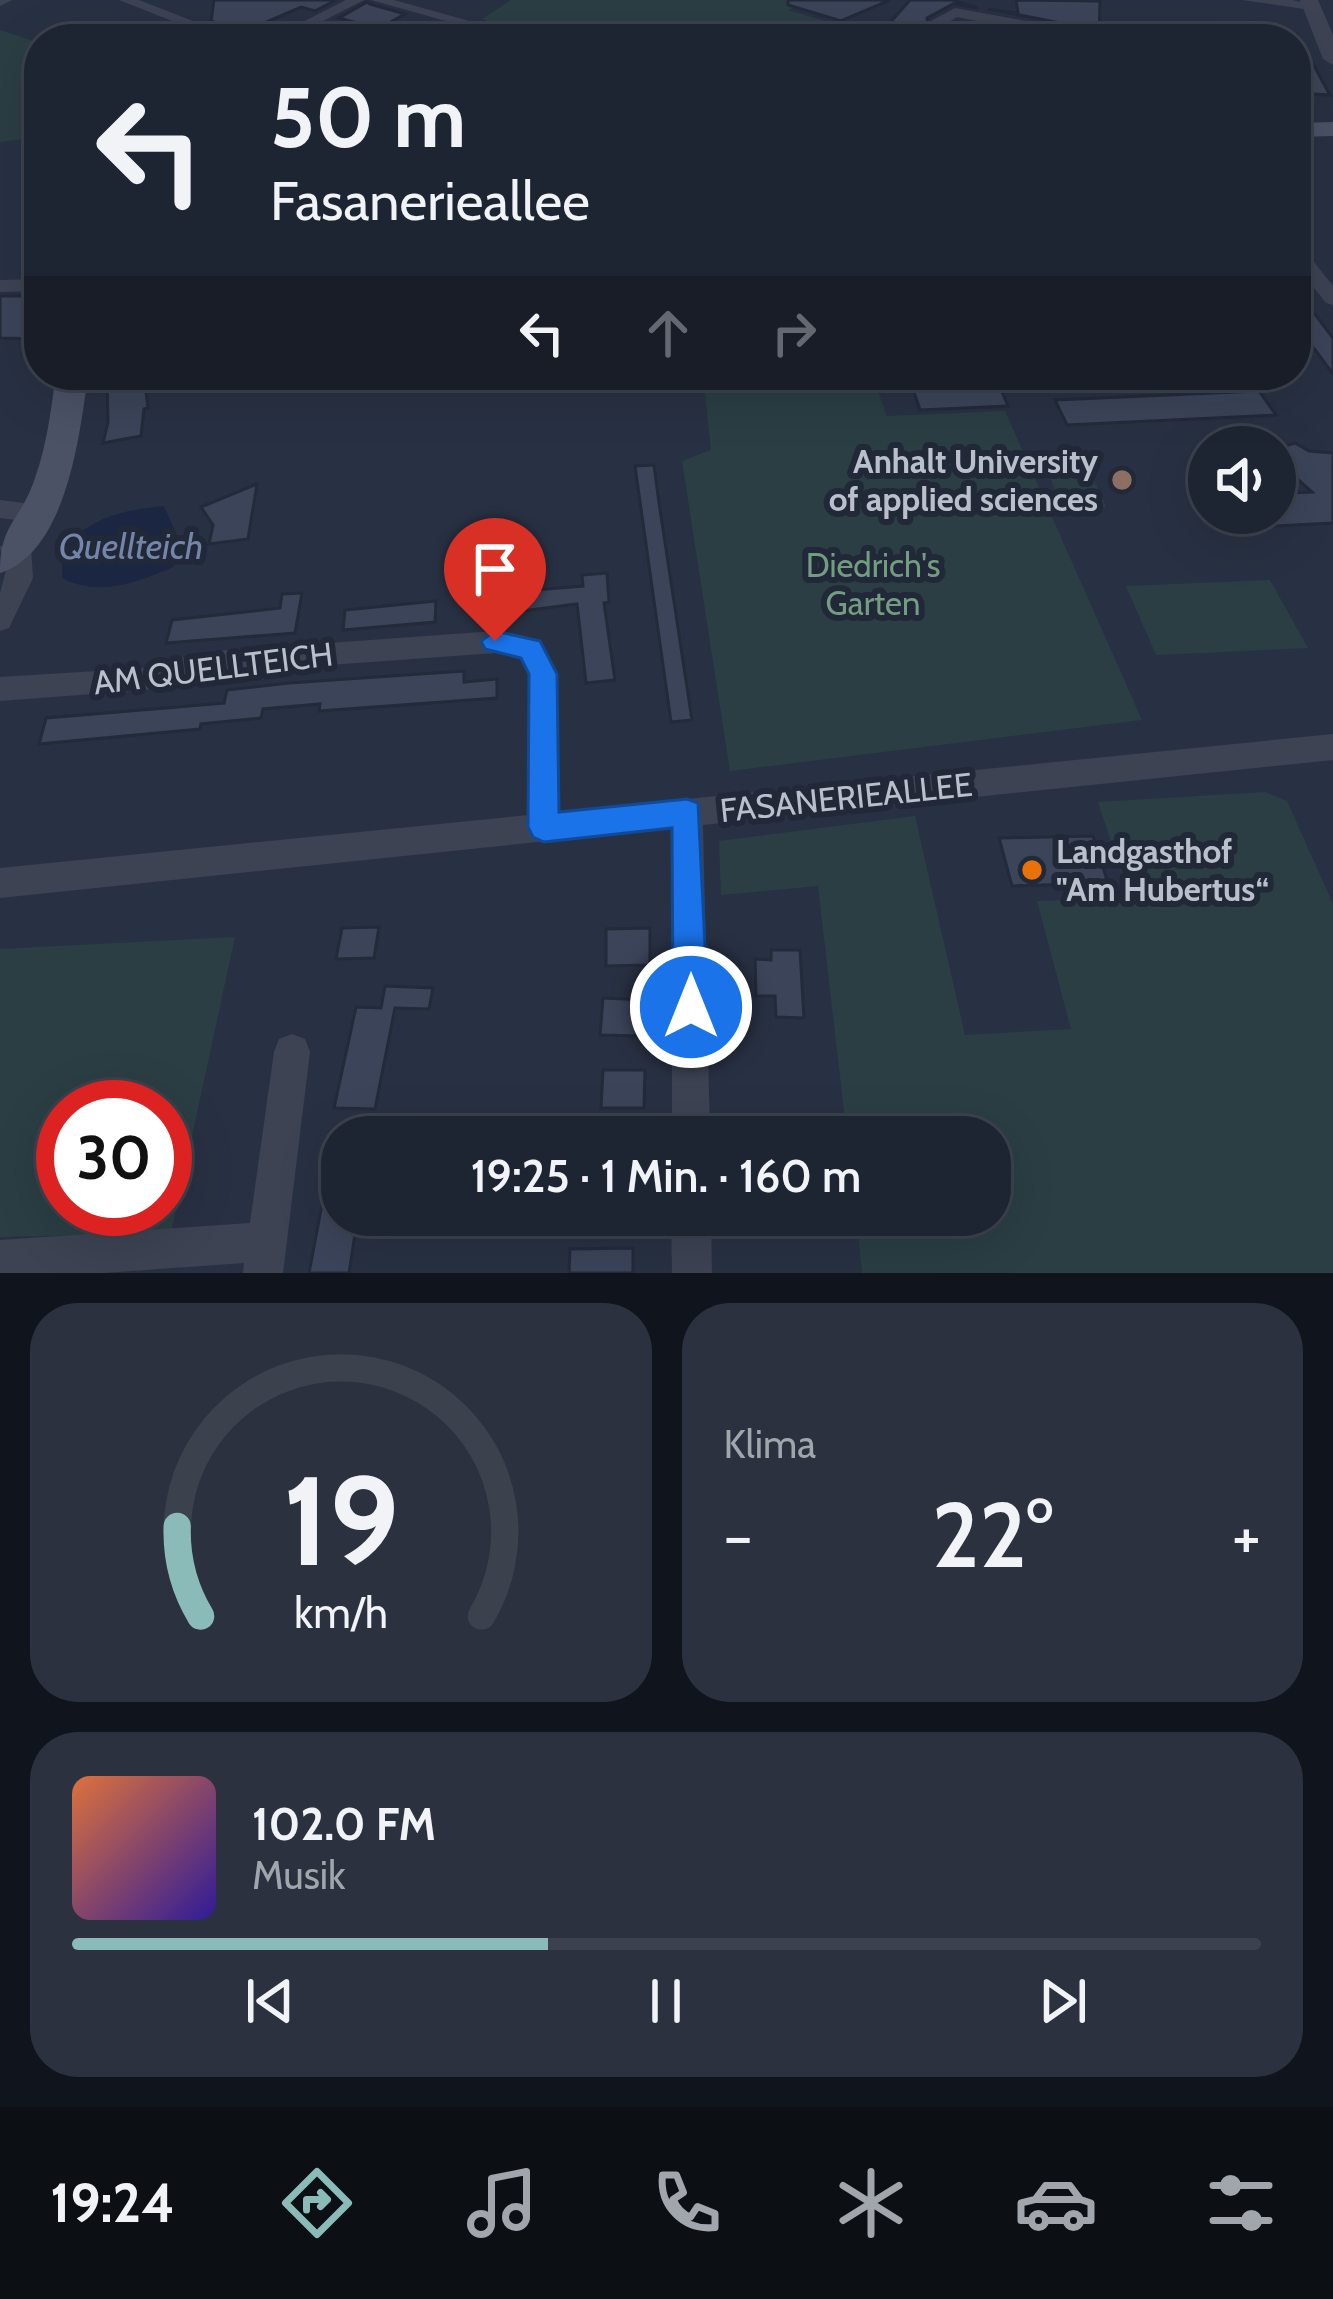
<!DOCTYPE html>
<html lang="de">
<meta charset="utf-8">
<style>
:root{--surface:#1e2532;--page:#2b313e;--text:#f1f3f6;--muted:#a1a5ac;--line:#3c424d;--accent:#8bbbb9}
body{margin:0;font-family:Cabin,sans-serif;background:var(--page);color:var(--text);height:100vh;display:flex;flex-direction:column;font-size:45px;white-space:nowrap}
*{box-sizing:border-box;margin:0}
p{font-size:39px;color:var(--muted)}
.icon{flex:none;width:66px;height:66px;fill:none;stroke:currentColor;stroke-width:2;stroke-linecap:round;stroke-linejoin:round}
.map{position:relative;height:1273px;overflow:hidden}
.sheet{display:flex;flex-direction:column;gap:30px;padding:30px;background:#10141c;flex:1}
.sheet>*{flex:none}
.banner{position:absolute;left:24px;top:24px;width:1287px;height:366px;border-radius:48px;box-shadow:0 12px 48px #0002,0 0 0 3px var(--line);background:#1e2532;color:var(--text);overflow:hidden}
.controls{position:absolute;left:1188px;top:426px;display:grid;gap:24px}
.controls a{display:grid;place-items:center;width:108px;height:108px;border-radius:50%;background:var(--surface);box-shadow:0 12px 48px #0002,0 0 0 3px var(--line);font-size:60px}
.speed{position:absolute;left:36px;top:1080px;display:flex;gap:24px;font-size:60px;font-weight:700;text-align:center}
.speed>*{display:grid;place-content:center;width:156px;height:156px;border-radius:50%;background:var(--surface);box-shadow:0 12px 48px #0002,0 0 0 3px var(--line);line-height:1}
.speed .limit{border:18px solid #d22;background:#fff;color:#111}
.pin{position:absolute;display:grid;place-items:center;width:102px;height:102px;color:#fff;margin:-123px -51px;border-radius:50% 50% 50% 0;rotate:-45deg;box-shadow:0 0 12px #0007}
.pin .icon{rotate:45deg}
.me{position:absolute;width:132px;margin:-66px;rotate:0deg;stroke-linejoin:round;filter:drop-shadow(0 0 9px #0008)}
.turn{display:flex;align-items:center;gap:42px;height:252px;padding:0 48px;font-size:54px}
.turn .icon{width:156px;height:156px;stroke-width:2.5}
.turn b{display:block;font-size:84px;line-height:102px}
.lanes{display:flex;align-items:center;height:114px;padding:0 48px;background:#0003;justify-content:center;gap:60px;direction:ltr}
.lanes .off{opacity:.35}
.big{font-size:90px;font-weight:600;line-height:1.1}
.sheet .tile{flex:1;display:flex;flex-direction:column;justify-content:center;gap:18px;min-width:0;padding:0 42px;border-radius:48px;background:var(--page)}
.sheet .dial{align-items:center;gap:0}
.dial svg{height:312px;overflow:visible;fill:none;stroke:var(--line);stroke-width:7;stroke-linecap:round;text-anchor:middle}
.dial text{fill:var(--text);stroke:none}
.song{display:flex;align-items:center;gap:36px}
.cover{width:144px;height:144px;border-radius:18px;background:linear-gradient(135deg,hsl(20 70% 55%),hsl(250 70% 35%))}
.played{height:12px;border-radius:6px;background:linear-gradient(90deg,var(--accent) 40%,var(--line) 40%)}
.keys{display:flex;justify-content:space-around;direction:ltr}
.heat{display:flex;justify-content:space-between;align-items:center;font-size:66px;direction:ltr}
.sheet .tiles{flex:1;display:grid;gap:30px;grid-template-columns:1fr 1fr}
.tile:last-child{grid-column:span 2}
.trip{position:absolute;left:321px;top:1116px;width:690px;height:120px;border-radius:48px;background:var(--surface);box-shadow:0 12px 48px #0002,0 0 0 3px var(--line);font-weight:600;line-height:120px;text-align:center}
.menu{display:flex;height:192px;justify-content:space-around;align-items:center;background:#0c0f14;color:var(--muted)}
.menu .icon{width:84px;height:84px}
.menu .active{color:var(--accent)}
.menu b{font-size:54px;color:var(--text)}
.map>svg:first-child{display:block}
.green{fill:#2a3e44;fill-rule:evenodd}
.water{fill:#1b2642}
.building{fill:#3b4459;stroke:#232a3a;stroke-width:3}
.lines{fill:none;stroke-linecap:round;stroke-linejoin:round}
.minor{fill:#3d4353;fill-rule:evenodd}
.tertiary{fill:#3d4353;fill-rule:evenodd}
.secondary{fill:#4b5266;fill-rule:evenodd}
.route{fill:#1a73e8;stroke:#114b97;stroke-width:3}
.education-dot{fill:#8d6e63;stroke:#212838;stroke-width:4.5}
.food-dot{fill:#e8710a;stroke:#212838;stroke-width:4.5}
.labels{text-anchor:middle;dominant-baseline:central;stroke-width:12;stroke-linejoin:round;paint-order:stroke}
.poi-label{font-size:33px;font-weight:bold;fill:#babfcc;stroke:#212838;text-anchor:end}
.park-label{font-size:33px;fill:#729d81;stroke:#212838}
.street-label{font-size:33px;fill:#babfcc;stroke:#212838}
.water-label{font-size:36px;font-style:italic;fill:#7585aa;stroke:#212838}
</style>
<div class="map">
<svg width="1333" height="1273" viewBox="0 0 1333 1273">
<rect width="100%" height="100%" fill="#283143"/>
<g class="green">
<polygon points="511,0 811,0 788,10 885,39 539,39 482,19"/>
<polygon points="0,30 39,43 39,137 0,142"/>
<polygon points="703,375 872,375 887,416 1005,411 1142,720 730,771 682,461 711,450"/>
<polygon points="1085,460 1106,507 1063,509 1043,462"/>
<polygon points="1270,580 1308,648 1156,655 1126,586"/>
<polygon points="1265,792 1287,801 1333,904 1333,1273 862,1273 856,1215 990,1215 990,1137 847,1137 818,886 721,895 719,841 915,816 965,1035 1071,1029 1037,901 1129,897 1098,802"/>
<path d="M 235,937 L 171,1233 L 0,1237 L 0,949 ZM 63,1107 L 165,1107 L 165,1209 L 63,1209 Z"/>
</g>
<path class="water" d="M 164,506 L 182,547 L 173,567 C 137,583 98,597 62,578 L 63,547 C 94,517 122,510 164,506 Z"/>
<g class="building">
<polygon points="214,0 336,0 315,11 301,7 243,32 211,21"/>
<polygon points="788,0 890,0 841,21 788,5"/>
<polygon points="910,0 952,0 978,8 953,4 927,18 929,32 958,22 979,26 956,39 931,39 887,26"/>
<polygon points="1016,0 1100,1 1099,39 1076,39 1071,25 988,9 1018,13"/>
<polygon points="367,2 370,4 405,14 378,29 339,18"/>
<polygon points="1296,33 1330,95 1296,93"/>
<polygon points="1296,289 1333,338 1333,374 1296,324"/>
<polygon points="0,296 39,296 39,339 0,338"/>
<polygon points="107,375 144,375 148,408 144,409 141,436 103,443 108,422"/>
<polygon points="1000,387 1008,406 920,410 913,389"/>
<polygon points="1259,391 1276,415 1067,425 1055,400"/>
<polygon points="1295,443 1309,451 1333,453 1333,523 1275,526 1275,494 1312,492 1275,459 1275,449"/>
<polygon points="654,465 659,503 692,720 671,722 635,466"/>
<polygon points="257,484 248,539 209,544 213,525 201,507"/>
<polygon points="607,573 609,602 604,603 615,680 586,683 577,604 482,616 482,594 583,586 582,575"/>
<polygon points="302,593 295,633 166,643 172,620 280,608 282,594"/>
<polygon points="436,601 435,622 343,630 345,610"/>
<polygon points="464,671 464,682 497,679 497,698 319,711 320,704 263,709 261,718 201,724 200,729 39,744 46,718 224,703 227,690 289,683"/>
<polygon points="1093,836 1108,883 1012,886 999,838"/>
<polygon points="379,927 374,958 336,959 342,928"/>
<polygon points="650,928 650,965 606,966 606,929"/>
<polygon points="771,950 800,950 804,1018 776,1017 775,996 756,996 755,959 771,960"/>
<polygon points="385,986 433,988 429,1009 395,1008 375,1109 334,1108 356,1007 381,1008"/>
<polygon points="603,998 644,1000 642,1036 600,1035"/>
<polygon points="603,1070 645,1070 644,1108 601,1108"/>
<polygon points="333,1146 342,1147 342,1215 358,1215 349,1273 309,1273"/>
<polygon points="633,1248 633,1273 569,1273 570,1249"/>
</g>
<g class="lines">
<g class="minor">
<polygon points="0,0 12,0 0,6"/>
<polygon points="119,0 139,0 239,39 218,39"/>
<polygon points="346,0 364,0 288,39 269,39"/>
<polygon points="371,0 394,0 534,39 510,39"/>
<polygon points="1242,0 1292,0 1318,6 1311,10"/>
<polygon points="955,8 1070,29 1072,39 957,17 939,28 929,28 929,22"/>
<polygon points="1296,246 1303,248 1333,286 1333,305 1326,303 1296,265"/>
<polygon points="39,279 39,291 0,292 0,280"/>
<polygon points="0,500 40,505 52,514 40,523 0,518"/>
<polygon points="11,541 31,547 33,578 9,628 0,631 0,593 9,559 2,557 0,547"/>
<polygon points="495,631 540,641 557,674 559,812 1333,734 1333,760 703,825 710,1137 672,1137 672,828 0,898 0,868 529,815 529,674 521,658 495,653 204,674 146,690 0,701 0,677 146,668 204,652"/>
<polygon points="292,1034 305,1039 310,1052 283,1273 243,1273 244,1263 103,1273 0,1273 0,1240 250,1223 274,1052 279,1039"/>
<polygon points="671,1215 711,1215 712,1273 672,1273"/>
</g>
<polygon class="tertiary" points="1300,0 1318,0 1333,35 1333,65 1323,59"/>
<g class="secondary">
<polygon points="1333,122 1333,136 1296,137 1296,123"/>
<path d="M 56,375 L 88,375 C 80,433 67,552 0,573 C 0,522 20,523 35,478 C 47,445 51,409 56,375 Z"/>
</g>
</g>
<polygon class="route" points="495,631 540,641 557,674 559,812 687,799 698,803 708,1007 703,1020 691,1025 678,1020 673,1007 672,828 544,842 533,837 528,827 529,674 521,658 485,649 481,641"/>
<circle class="education-dot" cx="1122" cy="480" r="12"/>
<circle class="food-dot" cx="1032" cy="870" r="12"/>
<g class="labels">
<g class="poi-label">
<text x="1098" y="461">Anhalt University<tspan x="1098" dy="38">of applied sciences</tspan></text>
<text x="1056" y="851" text-anchor="start">Landgasthof<tspan x="1056" dy="38">"Am Hubertus“</tspan></text>
</g>
<g class="park-label">
<text x="873" y="565">Diedrich's<tspan x="873" dy="38">Garten</tspan></text>
</g>
<g class="street-label">
<text transform="translate(213 668) rotate(-7)">AM QUELLTEICH</text>
<text transform="translate(846 797) rotate(-6)">FASANERIEALLEE</text>
</g>
<g class="water-label">
<text x="131" y="546">Quellteich</text>
</g>
</g>
</svg>
<div class="controls">
<a><svg class="icon" aria-label="sound" viewBox="0 0 24 24"><path d="M4 9h4l5-4v14l-5-4H4zM17 9q2 3 0 6"/></svg></a>
</div>
<div class="speed"><div class="limit">30</div></div>
<div class="pin" style="left:495px;top:641px;background:#d93025"><svg class="icon" aria-label="arrive" viewBox="0 0 24 24"><path d="M6 21V4h12l-3 4 3 4H6"/></svg></div>
<svg class="me" style="left:691px;top:1007px" viewBox="-20 -20 40 40"><circle r="17" fill="#1a73e8" stroke="#fff" stroke-width="3"/><path d="M0-11L8 9 0 5-8 9z" fill="#fff"/></svg>
<div class="trip">19:25 · 1 Min. · 160 m</div>
<div class="banner">
<div class="turn"><svg class="icon" aria-label="left" viewBox="0 0 24 24"><path d="M17 20v-9H6M10 6l-5 5 5 5"/></svg><div><b>50 m</b>Fasanerieallee</div></div>
<div class="lanes"><svg class="icon" aria-label="left" viewBox="0 0 24 24"><path d="M17 20v-9H6M10 6l-5 5 5 5"/></svg><svg class="icon off" aria-label="ahead" viewBox="0 0 24 24"><path d="M12 20V5M6 11l6-6 6 6"/></svg><svg class="icon off" aria-label="right" viewBox="0 0 24 24"><path d="M7 20v-9h11M14 6l5 5-5 5"/></svg></div>
</div>
</div>
<section class="sheet">
<div class="tiles">
<div class="tile dial"><svg viewBox="0 0 100 80">
<path d="M14 69A42 42 0 1 1 86 69"/>
<path d="M14 69A42 42 0 0 1 8 46" stroke="#8bbbb9"/>
<text x="50" y="56" font-size="32" font-weight="700">19</text>
<text x="50" y="72" font-size="11">km/h</text>
</svg></div>
<div class="tile"><p>Klima</p>
<div class="heat"><a>−</a><b class="big">22°</b><a>+</a></div>
</div>
<div class="tile">
<div class="song"><i class="cover"></i><div><b>102.0 FM</b><p>Musik</p></div></div>
<div class="played"></div>
<div class="keys"><svg class="icon" aria-label="previous" viewBox="0 0 24 24"><path d="M18 5L8 12l10 7zM5 5v14"/></svg><svg class="icon" aria-label="pause" viewBox="0 0 24 24"><path d="M8 5v14M16 5v14"/></svg><svg class="icon" aria-label="next" viewBox="0 0 24 24"><path d="M6 5l10 7-10 7zM19 5v14"/></svg></div>
</div>
</div>
</section>
<nav class="menu">
<b>19:24</b>
<svg class="icon active" aria-label="directions" viewBox="0 0 24 24"><path d="M12 3l9 9-9 9-9-9zM9 14v-3h6M13 9l2 2-2 2"/></svg>
<svg class="icon" aria-label="music" viewBox="0 0 24 24"><path d="M9 18V5l10-2v13"/><circle cx="6" cy="18" r="3"/><circle cx="16" cy="16" r="3"/></svg>
<svg class="icon" aria-label="phone" viewBox="0 0 24 24"><path d="M5 4h4l2 5-3 2q2 4 5 5l2-3 5 2v4C11 20 4 13 5 4z"/></svg>
<svg class="icon" aria-label="climate" viewBox="0 0 24 24"><path d="M12 3v18M4 7l16 10M4 17L20 7"/></svg>
<svg class="icon" aria-label="car" viewBox="0 0 24 24"><path d="M5 17H2v-5l4-1 3-4h7l3 4 3 1v5h-3M9 17h6M6 11h13"/><circle cx="7" cy="17" r="2"/><circle cx="17" cy="17" r="2"/></svg>
<svg class="icon" aria-label="filters" viewBox="0 0 24 24"><path d="M4 7h16M4 17h16"/><circle cx="9" cy="7" r="2"/><circle cx="15" cy="17" r="2"/></svg>
</nav>
